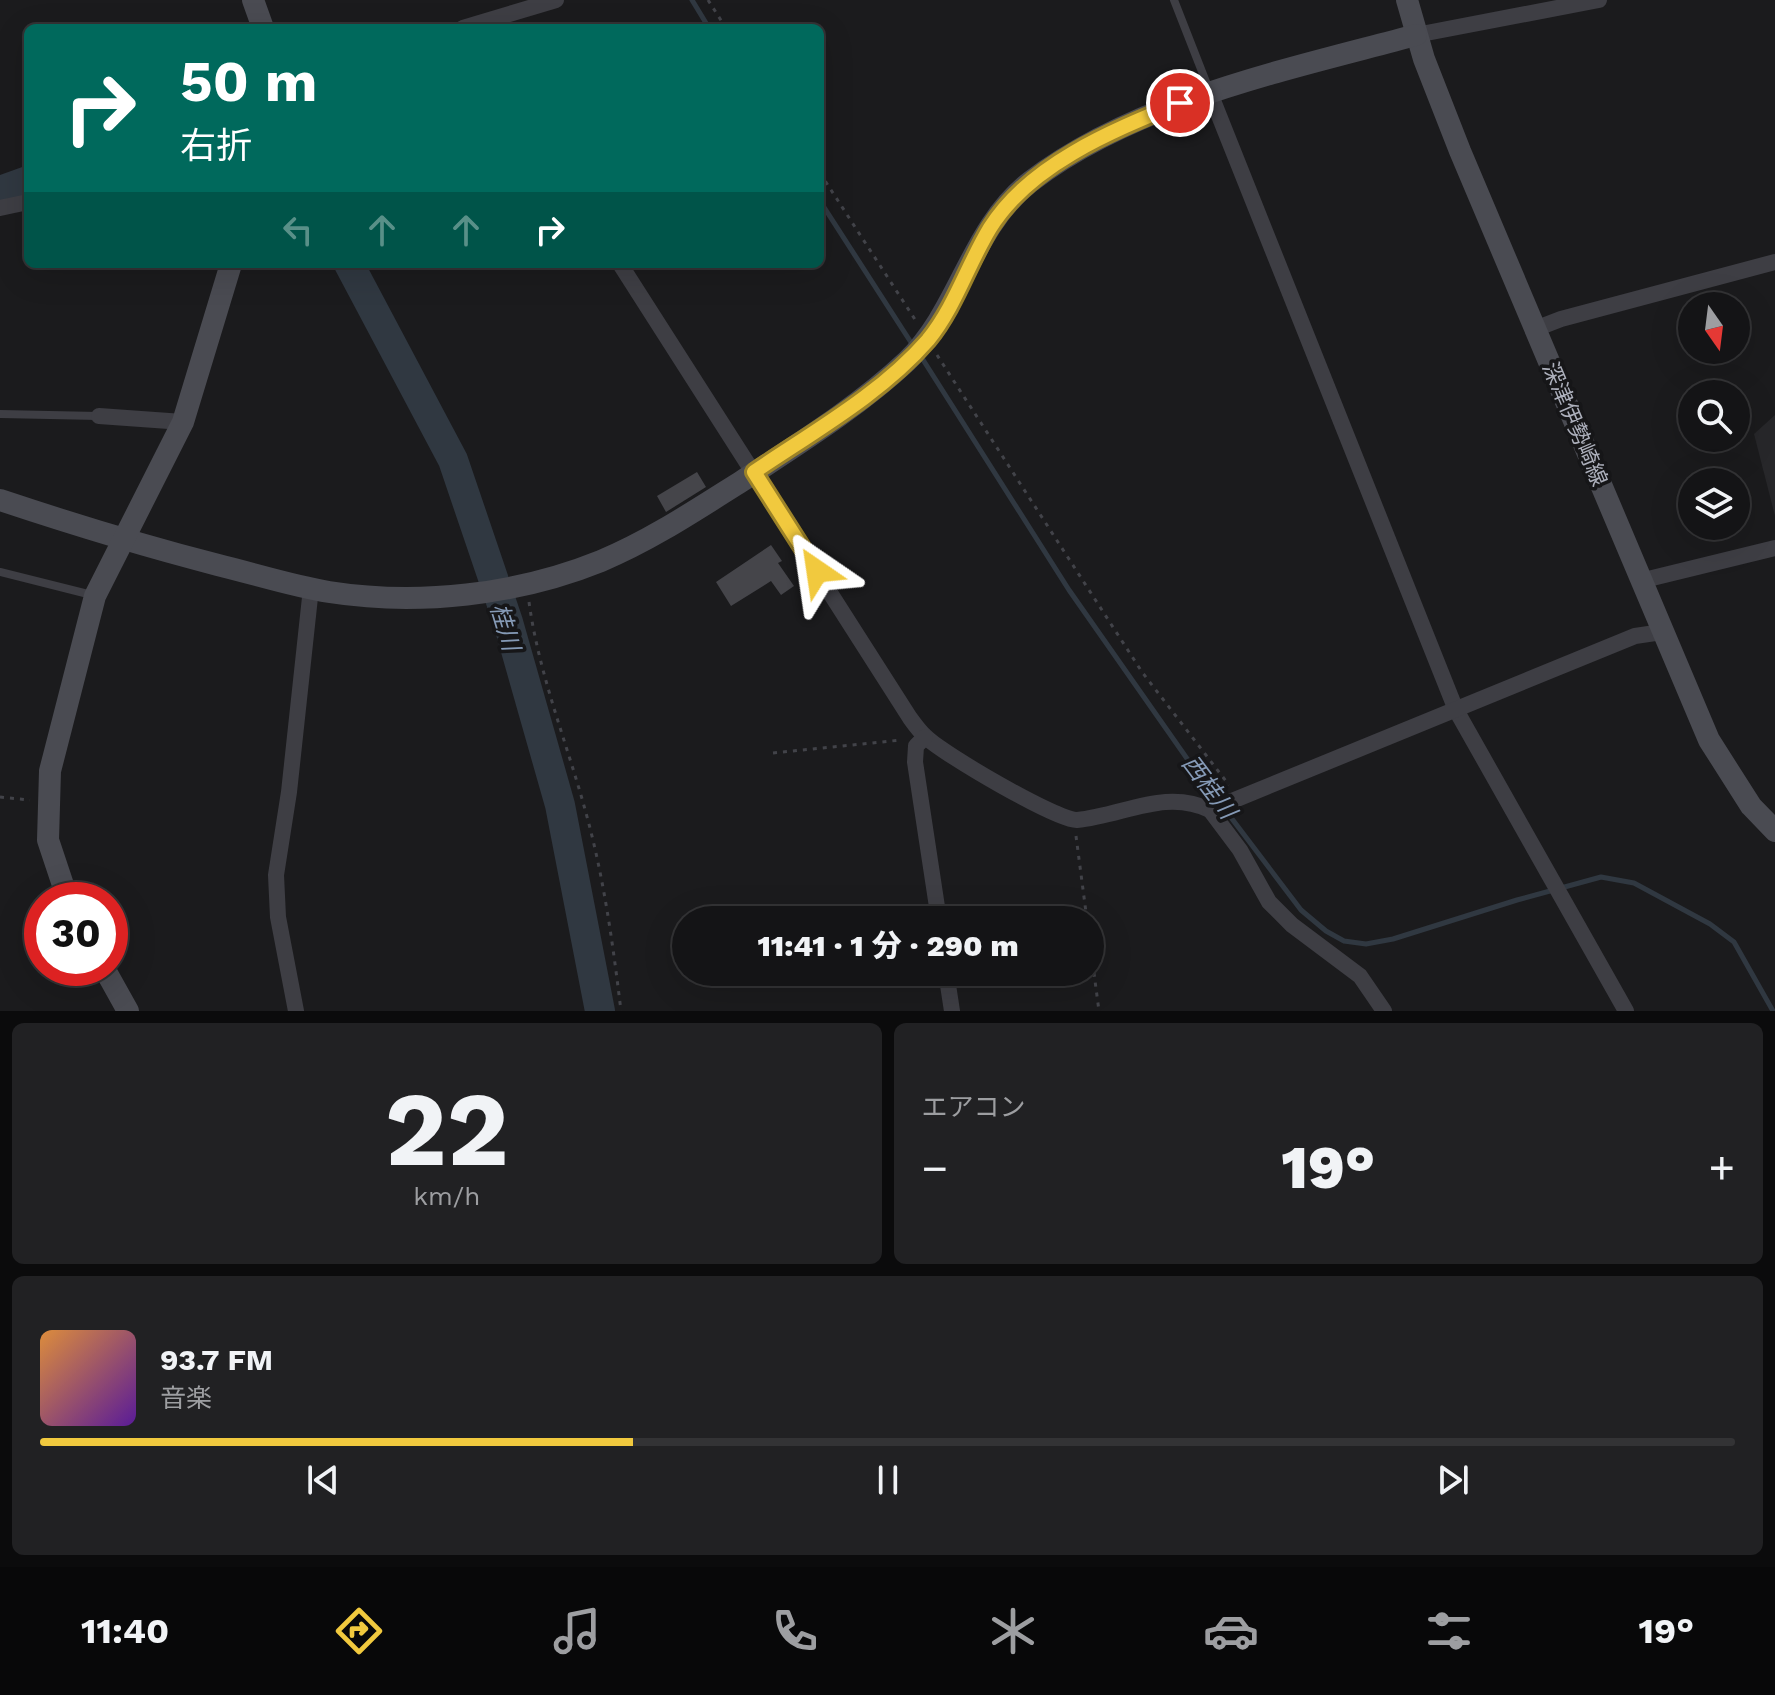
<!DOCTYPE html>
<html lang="ja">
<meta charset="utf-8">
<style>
:root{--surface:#141416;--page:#212123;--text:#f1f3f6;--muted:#9d9ea1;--line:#333335;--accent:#f1c93e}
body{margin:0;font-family:"Work Sans","Noto Sans JP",sans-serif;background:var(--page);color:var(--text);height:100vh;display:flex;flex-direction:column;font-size:30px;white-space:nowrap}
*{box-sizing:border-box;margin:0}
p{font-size:26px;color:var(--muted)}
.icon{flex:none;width:44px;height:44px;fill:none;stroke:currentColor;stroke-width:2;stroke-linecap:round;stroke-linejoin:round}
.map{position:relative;height:1011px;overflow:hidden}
.drawer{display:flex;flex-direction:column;gap:12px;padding:12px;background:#0b0b0c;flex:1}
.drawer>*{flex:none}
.guide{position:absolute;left:24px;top:24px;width:800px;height:244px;border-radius:12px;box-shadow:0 8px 32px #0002,0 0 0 2px var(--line);background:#00695c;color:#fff;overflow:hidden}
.needle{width:52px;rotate:166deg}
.fabs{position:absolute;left:1678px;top:292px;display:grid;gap:16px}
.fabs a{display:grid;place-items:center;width:72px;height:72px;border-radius:50%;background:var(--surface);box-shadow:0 8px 32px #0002,0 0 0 2px var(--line);font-size:40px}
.speed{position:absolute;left:24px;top:882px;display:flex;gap:16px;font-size:40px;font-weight:700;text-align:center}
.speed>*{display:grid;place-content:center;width:104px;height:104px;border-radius:50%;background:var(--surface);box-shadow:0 8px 32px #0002,0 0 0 2px var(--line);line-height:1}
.speed .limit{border:12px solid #d22;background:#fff;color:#111}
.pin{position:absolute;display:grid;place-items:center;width:68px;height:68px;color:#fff;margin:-34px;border:4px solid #fff;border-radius:50%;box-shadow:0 2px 8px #0007}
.me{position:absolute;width:88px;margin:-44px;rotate:328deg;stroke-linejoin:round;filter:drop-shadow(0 0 6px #0008)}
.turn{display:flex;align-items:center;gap:28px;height:168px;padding:0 24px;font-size:36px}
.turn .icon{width:104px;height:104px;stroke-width:2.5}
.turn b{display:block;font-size:56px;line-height:68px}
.lanes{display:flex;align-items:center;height:76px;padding:0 24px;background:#0003;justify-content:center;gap:40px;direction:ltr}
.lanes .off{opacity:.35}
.big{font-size:60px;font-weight:800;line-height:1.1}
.drawer .widget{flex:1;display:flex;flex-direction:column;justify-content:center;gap:12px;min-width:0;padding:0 28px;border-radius:12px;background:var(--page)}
.drawer .dial{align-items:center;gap:0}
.dial b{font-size:104px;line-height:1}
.song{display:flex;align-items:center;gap:24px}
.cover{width:96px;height:96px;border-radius:12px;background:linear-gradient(135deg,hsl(30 70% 55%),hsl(270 70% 35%))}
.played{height:8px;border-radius:4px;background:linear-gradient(90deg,var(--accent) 35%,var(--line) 35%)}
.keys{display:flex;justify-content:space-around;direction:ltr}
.heat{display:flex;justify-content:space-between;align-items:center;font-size:44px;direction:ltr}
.drawer .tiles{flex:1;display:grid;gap:12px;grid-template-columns:1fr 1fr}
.widget:last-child{grid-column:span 2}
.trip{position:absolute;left:672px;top:906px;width:432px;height:80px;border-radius:40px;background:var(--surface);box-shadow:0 8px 32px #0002,0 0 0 2px var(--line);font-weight:800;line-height:80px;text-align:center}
.dock{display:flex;height:128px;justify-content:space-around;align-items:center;background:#080809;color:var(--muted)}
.dock .icon{width:56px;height:56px}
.dock .active{color:var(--accent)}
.dock b{font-size:36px;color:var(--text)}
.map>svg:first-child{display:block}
.built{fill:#27272a}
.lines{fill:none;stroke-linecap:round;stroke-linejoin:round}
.stream{stroke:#303841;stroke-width:5}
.river{stroke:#303841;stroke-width:30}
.building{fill:#45454a}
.path{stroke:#424349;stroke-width:3;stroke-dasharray:4 6;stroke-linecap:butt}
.lane{stroke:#3e3e44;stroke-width:8}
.street{stroke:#3e3e44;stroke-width:16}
.secondary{stroke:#4a4b52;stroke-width:22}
.route-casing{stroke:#9d8328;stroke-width:20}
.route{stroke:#f1c93e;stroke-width:14}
.labels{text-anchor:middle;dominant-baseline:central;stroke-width:7;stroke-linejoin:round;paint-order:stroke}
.street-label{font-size:22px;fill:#adb0bc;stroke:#161618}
.water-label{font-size:24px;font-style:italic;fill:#859ab6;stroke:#161618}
</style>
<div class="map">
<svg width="1775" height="1011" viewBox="0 0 1775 1011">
<rect width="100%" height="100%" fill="#1b1b1d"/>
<polygon class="built" points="1775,415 1775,516 1754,434"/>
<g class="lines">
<g class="stream">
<polyline points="692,0 709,28"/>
<polyline points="820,201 912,344"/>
<polyline points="920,355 1069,590 1195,770 1301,910 1326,931 1344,941 1366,944 1393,939 1517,900 1601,877 1634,883 1710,924 1734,942 1773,1011"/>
</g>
<g class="river">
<polyline points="0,191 28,181"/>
<polyline points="349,264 453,460 508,622 560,805 600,1011"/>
</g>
</g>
<g class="building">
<polygon points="697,472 706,487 666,512 657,496"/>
<polygon points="771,545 782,561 778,563 794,586 781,595 771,581 731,606 716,582"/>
</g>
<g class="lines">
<g class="path">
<polyline points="708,0 726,28"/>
<polyline points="820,173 916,321"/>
<polyline points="937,355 1142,672 1229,785"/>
<path d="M 529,602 C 539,675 567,743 586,813 C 604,878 613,945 621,1011"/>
<polyline points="773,753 901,740"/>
<polyline points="0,797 30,800"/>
<polyline points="1076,836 1087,920"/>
<polyline points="1090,943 1099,1011"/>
</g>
<g class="lane">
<polyline points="1174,0 1210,92"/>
<polyline points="0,414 99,416"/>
<polyline points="0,572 92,595"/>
</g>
<g class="street">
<polyline points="463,28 556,0"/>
<polyline points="1416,35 1599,0"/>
<polyline points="1210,93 1456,710 1626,1011"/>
<polyline points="0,208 28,202"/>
<path d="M 620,264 L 910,718 C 915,725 920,732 926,737 C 943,754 1058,821 1077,820 C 1123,816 1165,788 1210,810 L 1635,636 L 1662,632"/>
<polyline points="1535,329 1561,319 1775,262"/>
<polyline points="99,416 183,422"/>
<polyline points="1640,581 1775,548"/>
<polyline points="925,737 916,746 915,762 939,920"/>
<polyline points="1210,810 1240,850 1269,902 1292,925 1360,976 1384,1011"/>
<polyline points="946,972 952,1011"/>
<polyline points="296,1011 278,917 276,875 289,792 311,588"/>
</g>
<g class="secondary">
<polyline points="253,0 263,28"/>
<polyline points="1407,0 1424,59 1460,151 1709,740 1751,806 1775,831"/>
<path d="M 0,500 C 72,524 144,546 218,565 C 255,574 292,586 329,592 C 418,606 517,595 601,561 C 651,540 696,510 742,481 C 798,444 858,407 907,361 C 960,310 971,228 1030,182 C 1135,101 1290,69 1416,35"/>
<polyline points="68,900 48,840 50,771 95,596 183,422 231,264"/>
<polyline points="104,968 128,1011"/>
</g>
</g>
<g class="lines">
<g class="route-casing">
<path id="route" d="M 817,571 L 754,472 C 813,432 881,394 928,340 C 955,307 968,264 990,228 C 1030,164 1112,131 1180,103"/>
</g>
<use href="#route" class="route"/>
</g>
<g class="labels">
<g class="street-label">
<text transform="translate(1575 424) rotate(67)">深津伊勢崎線</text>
</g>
<g class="water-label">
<text transform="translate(505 627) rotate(73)">桂川</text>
<text transform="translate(1209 787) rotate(53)">西桂川</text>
</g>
</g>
</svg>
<div class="fabs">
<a><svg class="needle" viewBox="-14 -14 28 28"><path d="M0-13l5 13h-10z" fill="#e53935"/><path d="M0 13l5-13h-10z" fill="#9d9ea1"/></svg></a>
<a><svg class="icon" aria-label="search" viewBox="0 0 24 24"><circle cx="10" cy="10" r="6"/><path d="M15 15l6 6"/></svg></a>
<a><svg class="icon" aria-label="layers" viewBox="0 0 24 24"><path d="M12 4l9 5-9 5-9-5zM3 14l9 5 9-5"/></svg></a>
</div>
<div class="speed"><div class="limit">30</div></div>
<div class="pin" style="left:1180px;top:103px;background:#d93025"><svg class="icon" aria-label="arrive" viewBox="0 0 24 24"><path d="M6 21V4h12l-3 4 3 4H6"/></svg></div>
<svg class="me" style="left:817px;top:571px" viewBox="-20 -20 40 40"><path d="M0-17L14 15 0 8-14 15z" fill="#f1c93e" stroke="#fff" stroke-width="4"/></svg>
<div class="trip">11:41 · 1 分 · 290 m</div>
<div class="guide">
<div class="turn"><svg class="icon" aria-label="right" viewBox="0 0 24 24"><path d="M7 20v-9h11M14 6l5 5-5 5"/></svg><div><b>50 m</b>右折</div></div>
<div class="lanes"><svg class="icon off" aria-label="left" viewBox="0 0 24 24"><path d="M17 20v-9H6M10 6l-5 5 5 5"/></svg><svg class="icon off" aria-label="ahead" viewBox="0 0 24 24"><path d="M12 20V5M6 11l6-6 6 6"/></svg><svg class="icon off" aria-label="ahead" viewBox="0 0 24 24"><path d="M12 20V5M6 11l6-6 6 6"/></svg><svg class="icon" aria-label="right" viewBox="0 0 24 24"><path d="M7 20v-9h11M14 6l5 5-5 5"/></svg></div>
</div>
</div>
<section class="drawer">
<div class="tiles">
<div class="widget dial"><b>22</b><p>km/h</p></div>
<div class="widget"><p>エアコン</p>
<div class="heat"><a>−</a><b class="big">19°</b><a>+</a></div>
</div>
<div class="widget">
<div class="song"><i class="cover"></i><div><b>93.7 FM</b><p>音楽</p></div></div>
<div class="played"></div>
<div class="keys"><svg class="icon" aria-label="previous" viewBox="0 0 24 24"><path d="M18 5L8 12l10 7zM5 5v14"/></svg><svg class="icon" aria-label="pause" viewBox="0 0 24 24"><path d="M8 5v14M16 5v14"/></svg><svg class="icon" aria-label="next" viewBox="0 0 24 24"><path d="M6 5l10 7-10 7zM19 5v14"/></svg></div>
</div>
</div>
</section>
<nav class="dock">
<b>11:40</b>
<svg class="icon active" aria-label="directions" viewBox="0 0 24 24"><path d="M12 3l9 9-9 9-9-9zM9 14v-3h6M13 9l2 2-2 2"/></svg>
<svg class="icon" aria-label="music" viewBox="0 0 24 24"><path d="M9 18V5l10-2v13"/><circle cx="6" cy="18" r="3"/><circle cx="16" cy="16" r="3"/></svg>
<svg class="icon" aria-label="phone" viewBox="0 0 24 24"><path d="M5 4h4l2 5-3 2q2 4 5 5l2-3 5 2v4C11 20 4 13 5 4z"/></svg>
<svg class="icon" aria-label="climate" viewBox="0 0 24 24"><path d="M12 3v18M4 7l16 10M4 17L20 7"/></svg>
<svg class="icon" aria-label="car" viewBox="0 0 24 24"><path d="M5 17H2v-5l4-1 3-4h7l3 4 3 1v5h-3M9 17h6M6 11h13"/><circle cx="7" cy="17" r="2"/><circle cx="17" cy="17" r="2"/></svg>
<svg class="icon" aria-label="filters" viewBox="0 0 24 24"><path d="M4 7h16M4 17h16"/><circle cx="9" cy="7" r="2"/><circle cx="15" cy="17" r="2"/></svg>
<b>19°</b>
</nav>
